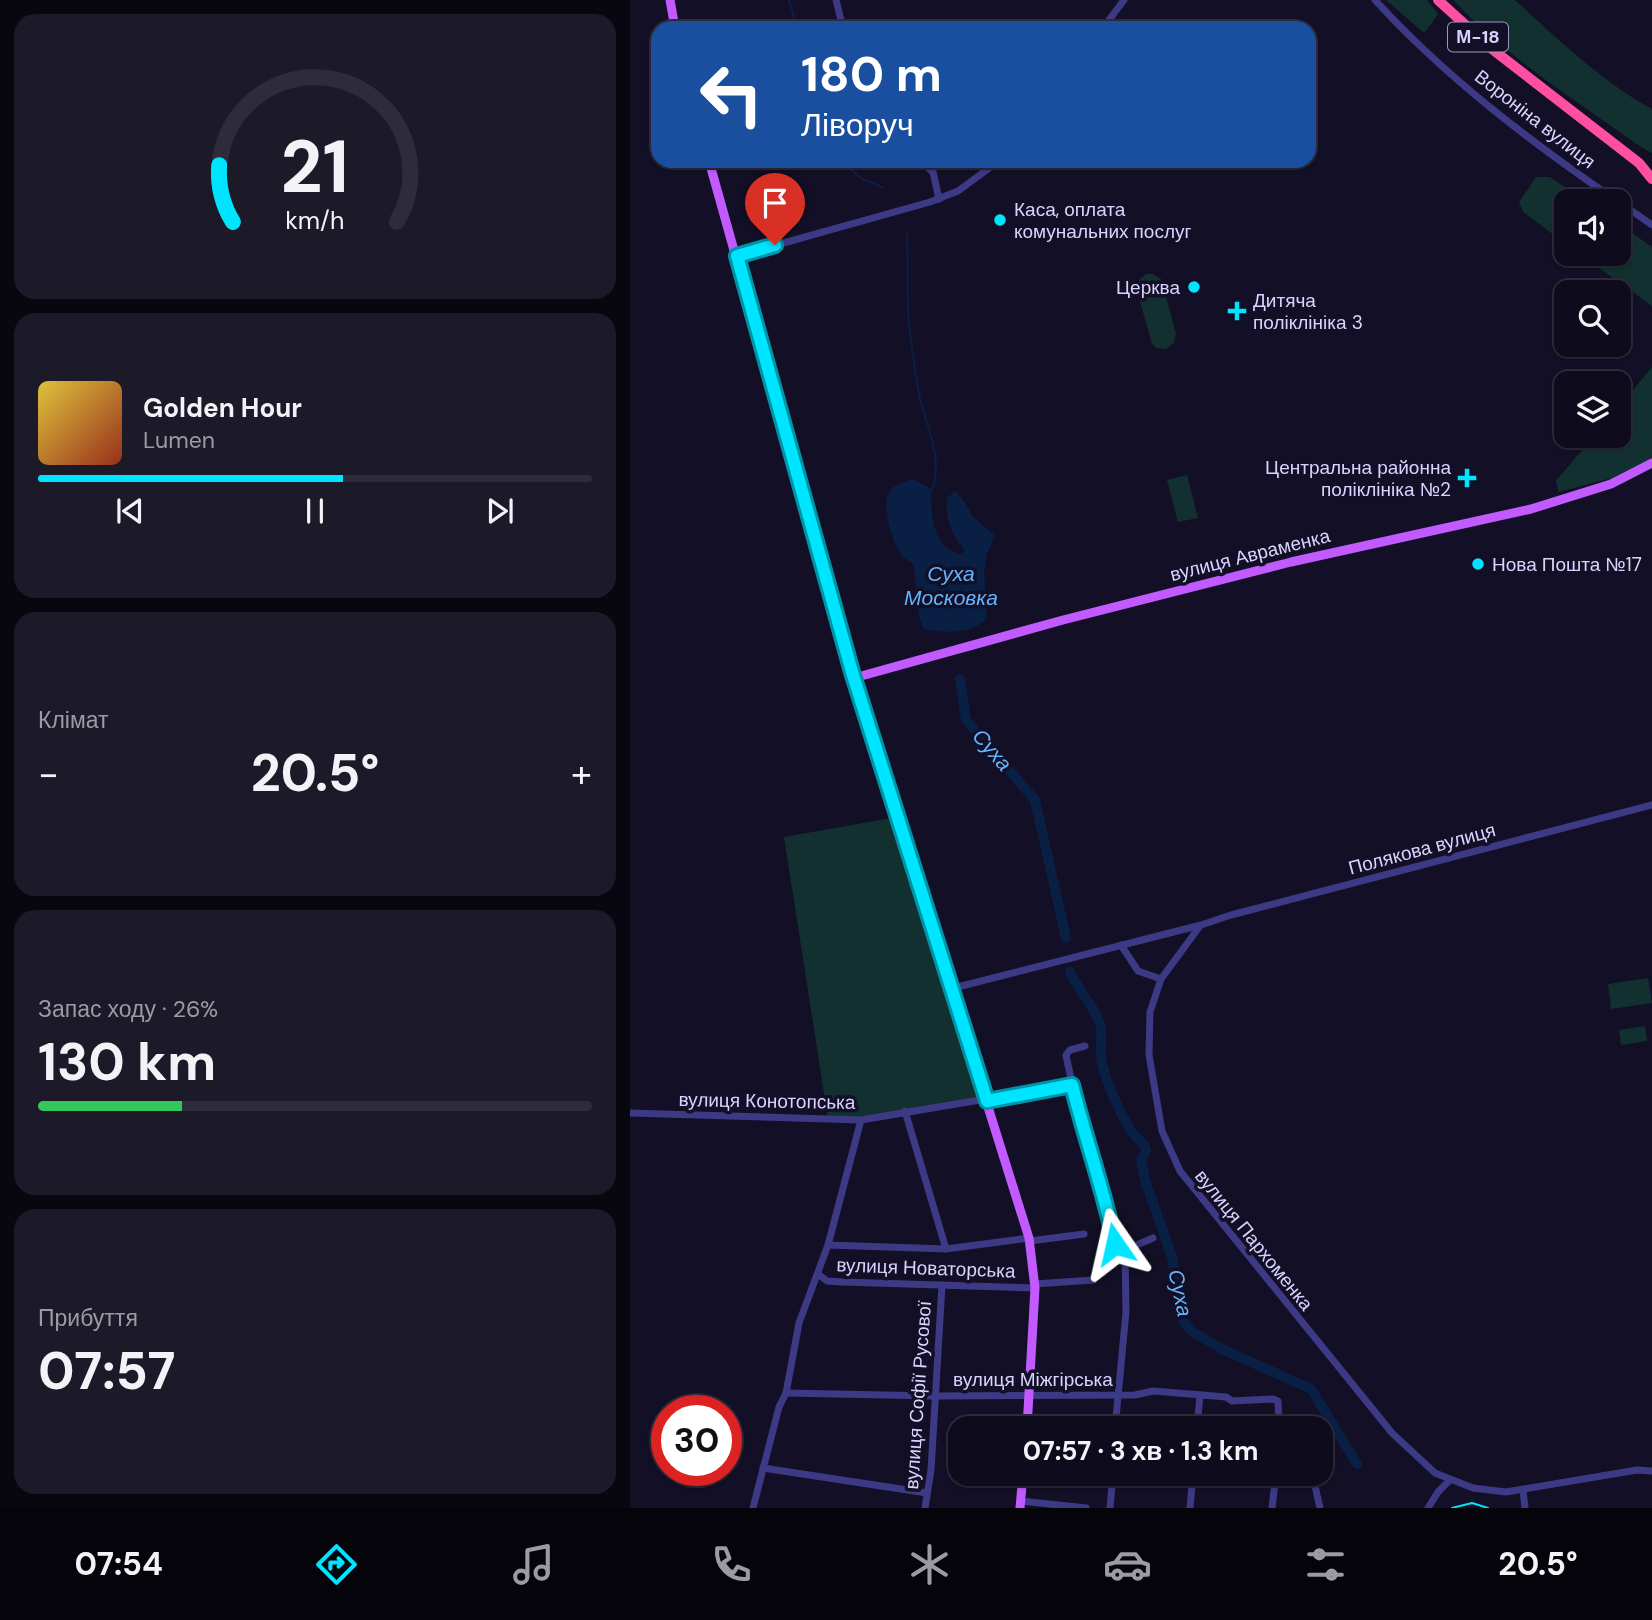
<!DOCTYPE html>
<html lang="uk">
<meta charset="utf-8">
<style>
:root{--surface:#0e0b1c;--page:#1c1929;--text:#f1f3f6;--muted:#9b9ba3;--line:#2e2b3b;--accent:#00e5ff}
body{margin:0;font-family:"DM Sans",sans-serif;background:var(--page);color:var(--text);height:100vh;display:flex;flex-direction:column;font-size:26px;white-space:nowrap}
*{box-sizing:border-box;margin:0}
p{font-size:23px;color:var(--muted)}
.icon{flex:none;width:38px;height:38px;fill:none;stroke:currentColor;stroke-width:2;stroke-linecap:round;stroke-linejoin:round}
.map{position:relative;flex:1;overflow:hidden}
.panel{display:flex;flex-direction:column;gap:14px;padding:14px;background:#08060f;width:630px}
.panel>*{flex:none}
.top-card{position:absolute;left:21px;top:21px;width:665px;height:147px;border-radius:21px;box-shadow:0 2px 5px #0004,0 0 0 2px var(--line);background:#1a4fa0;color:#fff;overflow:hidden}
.controls{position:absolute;left:924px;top:189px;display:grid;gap:14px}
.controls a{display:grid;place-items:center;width:77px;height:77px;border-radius:14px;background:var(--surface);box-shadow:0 2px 5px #0004,0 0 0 2px var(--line);font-size:35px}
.speed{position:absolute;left:21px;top:1395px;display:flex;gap:14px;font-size:35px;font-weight:700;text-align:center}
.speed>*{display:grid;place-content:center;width:91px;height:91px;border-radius:50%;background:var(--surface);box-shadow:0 2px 5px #0004,0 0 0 2px var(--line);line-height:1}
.speed .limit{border:10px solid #d22;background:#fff;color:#111}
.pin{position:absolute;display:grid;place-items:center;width:60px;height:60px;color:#fff;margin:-72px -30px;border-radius:50% 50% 50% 0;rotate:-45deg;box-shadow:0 0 7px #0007}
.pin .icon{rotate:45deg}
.me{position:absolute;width:77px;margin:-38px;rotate:349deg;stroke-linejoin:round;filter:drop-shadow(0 0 5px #0008)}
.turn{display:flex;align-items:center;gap:24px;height:147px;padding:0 35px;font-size:32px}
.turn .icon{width:91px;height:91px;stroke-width:2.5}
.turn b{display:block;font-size:49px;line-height:60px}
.big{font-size:52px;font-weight:700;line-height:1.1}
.panel .card{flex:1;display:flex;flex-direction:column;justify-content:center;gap:10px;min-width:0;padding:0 24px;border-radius:21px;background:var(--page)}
.panel .dial{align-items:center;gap:0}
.dial svg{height:182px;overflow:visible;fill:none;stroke:var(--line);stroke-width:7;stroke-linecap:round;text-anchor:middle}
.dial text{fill:var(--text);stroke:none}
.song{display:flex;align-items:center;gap:21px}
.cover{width:84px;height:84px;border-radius:10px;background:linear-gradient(135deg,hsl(50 70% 55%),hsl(10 70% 35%))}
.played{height:7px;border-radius:4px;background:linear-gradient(90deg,var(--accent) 55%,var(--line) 55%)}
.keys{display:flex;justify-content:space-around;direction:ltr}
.heat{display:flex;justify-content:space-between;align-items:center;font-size:38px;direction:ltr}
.charge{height:10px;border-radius:5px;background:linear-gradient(90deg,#34c759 26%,var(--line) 0)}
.trip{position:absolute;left:318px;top:1416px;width:385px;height:70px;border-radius:21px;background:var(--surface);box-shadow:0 2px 5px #0004,0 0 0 2px var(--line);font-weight:700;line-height:70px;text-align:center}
.dock{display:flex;height:112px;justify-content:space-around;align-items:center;background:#06040b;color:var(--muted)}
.dock .icon{width:49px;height:49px}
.dock .current{color:var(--accent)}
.dock b{font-size:32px;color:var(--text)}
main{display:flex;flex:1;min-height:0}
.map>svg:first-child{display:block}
.green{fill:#12302f}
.water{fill:#0a1f44}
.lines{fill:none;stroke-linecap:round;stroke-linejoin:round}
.stream{stroke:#0a1f44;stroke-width:2}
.river{stroke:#0a1f44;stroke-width:10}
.minor{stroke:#3d3a85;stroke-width:7}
.major{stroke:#c25bff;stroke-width:9}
.highway{stroke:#ff4fa3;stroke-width:10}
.tram{stroke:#00e5ff;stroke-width:2}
.route-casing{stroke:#0095a6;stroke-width:18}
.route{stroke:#00e5ff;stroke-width:12}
.poi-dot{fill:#00e5ff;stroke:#130f26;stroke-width:2.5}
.labels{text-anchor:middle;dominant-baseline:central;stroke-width:7;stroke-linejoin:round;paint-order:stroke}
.shield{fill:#130f26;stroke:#9e99be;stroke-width:2}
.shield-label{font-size:18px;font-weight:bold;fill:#d9d4ff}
.street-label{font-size:19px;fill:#d9d4ff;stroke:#130f26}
.poi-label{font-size:19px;fill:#d9d4ff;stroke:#130f26;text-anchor:start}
.water-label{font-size:21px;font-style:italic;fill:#62b6ff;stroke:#130f26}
</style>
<main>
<section class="panel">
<div class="card dial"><svg viewBox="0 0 100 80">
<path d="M14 69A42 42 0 1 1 86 69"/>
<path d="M14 69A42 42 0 0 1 8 44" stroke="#00e5ff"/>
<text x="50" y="56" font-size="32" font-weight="700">21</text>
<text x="50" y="72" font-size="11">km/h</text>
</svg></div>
<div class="card">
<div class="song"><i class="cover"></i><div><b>Golden Hour</b><p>Lumen</p></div></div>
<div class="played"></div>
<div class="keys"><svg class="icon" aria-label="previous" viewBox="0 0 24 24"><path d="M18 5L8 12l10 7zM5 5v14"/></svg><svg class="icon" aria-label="pause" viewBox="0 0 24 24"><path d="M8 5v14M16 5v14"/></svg><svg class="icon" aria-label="next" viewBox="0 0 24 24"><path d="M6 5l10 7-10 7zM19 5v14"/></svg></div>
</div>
<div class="card"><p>Клімат</p>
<div class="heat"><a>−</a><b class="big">20.5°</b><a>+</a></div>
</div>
<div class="card"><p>Запас ходу · 26%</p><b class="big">130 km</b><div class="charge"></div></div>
<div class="card"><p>Прибуття</p><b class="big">07:57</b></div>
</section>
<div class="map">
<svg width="1022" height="1508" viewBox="0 0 1022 1508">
<rect width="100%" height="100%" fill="#130f26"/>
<g class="green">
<polygon points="756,0 797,0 808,14 796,31 793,32"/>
<path d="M 823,0 L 885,0 C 925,37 975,84 1022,109 L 1022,153 L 1011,147 C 948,102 876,57 823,0 Z"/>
<polygon points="906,177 920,177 955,201 936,201 936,244 893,212 889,202"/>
<polygon points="989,224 1022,247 1022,306 950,254 989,254"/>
<polygon points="516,274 522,274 531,279 546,333 544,343 536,349 526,348 522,344 507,291 508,281"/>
<polygon points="1022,367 1022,458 982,478 929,492 926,481 964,436 989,436 989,407"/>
<polygon points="557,475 568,518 548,522 537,480"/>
<polygon points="267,817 357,1101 231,1120 198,1119 154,837"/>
<polygon points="1018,978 1022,1003 981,1009 978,984"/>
<polygon points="1015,1026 1017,1041 991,1045 989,1030"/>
</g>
<path class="water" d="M 283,479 L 301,489 C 302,514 300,546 331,554 L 335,550 C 321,535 315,518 317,498 L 325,491 C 333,498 337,506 342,515 C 348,523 358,528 365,536 L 357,554 L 354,572 L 357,618 C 342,635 314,633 294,629 C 285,611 287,584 283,563 C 281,562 275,559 273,557 C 263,547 251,505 259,492 C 264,484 275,482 283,479 Z"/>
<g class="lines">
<g class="stream">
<polyline points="159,0 167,28"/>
<polyline points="211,161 229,177 254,188"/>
<path d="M 277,233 C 279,269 275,305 281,341 C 284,360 286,380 290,399 C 298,431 314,460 301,493"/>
</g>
<g class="river">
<polyline points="330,679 336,720 405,800 436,938"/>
<path d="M 440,972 C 448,990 464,1005 470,1024 C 473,1034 470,1047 471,1057 C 474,1078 496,1133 514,1144 L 516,1151 L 511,1159 L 515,1180 L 542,1257 L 552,1320 L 563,1332 L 592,1349 L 681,1389 L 727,1464"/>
</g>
<g class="minor">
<polyline points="206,0 213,28"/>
<path d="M 745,0 C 815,77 901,142 987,201"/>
<polyline points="473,28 494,0"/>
<polyline points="290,161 303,172 309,199"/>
<polyline points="989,202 1022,225"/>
<polyline points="107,256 300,202 328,191 369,161"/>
<polyline points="491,945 508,971 531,979 520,1012 519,1055 532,1131 550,1171 762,1433 805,1473 843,1488 876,1492 1007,1470 1022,1471"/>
<polyline points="531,979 570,926"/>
<polyline points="320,989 571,925 601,915 1022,805"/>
<path d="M 455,1046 L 440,1050 L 436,1055 C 446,1108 464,1156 478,1208 C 481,1221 480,1239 489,1250 L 495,1250 L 523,1238"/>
<polyline points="357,1101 442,1085"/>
<polyline points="275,1111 316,1249"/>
<polyline points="0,1113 231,1120 356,1099"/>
<polyline points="400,1241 454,1234"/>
<polyline points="198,1245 316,1249 399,1238"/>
<polyline points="188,1274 197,1281 213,1282 405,1288"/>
<polyline points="405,1284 463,1280"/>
<polyline points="156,1393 304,1396 505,1395 523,1391 596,1397 602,1401 643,1399 648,1401 649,1428"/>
<polyline points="485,1428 496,1312 495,1250"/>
<polyline points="567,1428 570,1395"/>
<polyline points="133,1468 297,1493"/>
<polyline points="680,1474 685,1486 690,1508"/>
<polyline points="893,1490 895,1508"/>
<polyline points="391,1501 456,1508"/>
<polyline points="123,1508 149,1407 156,1393 169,1323 198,1245 231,1120"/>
<polyline points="295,1508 301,1470 312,1285"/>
<polyline points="480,1508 483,1474"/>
<polyline points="560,1508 563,1474"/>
<polyline points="642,1508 646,1474"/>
<polyline points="798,1508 808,1492 819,1481"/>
</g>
<g class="major">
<polyline points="40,0 45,28"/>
<polyline points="79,161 222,672 399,1238 405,1288 397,1428"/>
<polyline points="224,678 433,620 661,562 901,509 981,484 1022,463"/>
<polyline points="390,1508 393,1474"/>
</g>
<polyline class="highway" points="808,0 862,49 1009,163 1022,179"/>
<polyline class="tram" points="822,1508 842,1503 858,1508"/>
</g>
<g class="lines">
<g class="route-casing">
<path id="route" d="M 145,245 L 107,256 L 222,672 L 357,1101 L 442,1085 C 455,1138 474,1190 485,1244"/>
</g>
<use href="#route" class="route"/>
</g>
<g class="poi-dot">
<circle cx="370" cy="220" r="7"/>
<circle cx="564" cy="287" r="7"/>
<path d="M603.5 300.5h7v7h7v7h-7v7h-7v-7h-7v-7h7z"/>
<path d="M833.5 467.5h7v7h7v7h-7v7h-7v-7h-7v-7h7z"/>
<circle cx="848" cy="564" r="7"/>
</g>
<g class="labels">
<rect class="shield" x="818" y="22.5" width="60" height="29" rx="5"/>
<g class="shield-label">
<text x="848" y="37">М-18</text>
</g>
<g class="street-label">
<text transform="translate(905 119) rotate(38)">Вороніна вулиця</text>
<text transform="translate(620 555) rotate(-14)">вулиця Авраменка</text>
<text transform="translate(792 849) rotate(-15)">Полякова вулиця</text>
<text transform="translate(137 1101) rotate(1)">вулиця Конотопська</text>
<text transform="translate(624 1240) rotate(51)">вулиця Пархоменка</text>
<text transform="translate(296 1268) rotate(2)">вулиця Новаторська</text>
<text x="403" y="1379">вулиця Міжгірська</text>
<text transform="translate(288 1395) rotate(-86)">вулиця Софії Русової</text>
</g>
<g class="poi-label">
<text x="384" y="209">Каса, оплата<tspan x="384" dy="22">комунальних послуг</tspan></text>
<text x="550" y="287" text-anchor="end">Церква</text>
<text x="623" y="300">Дитяча<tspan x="623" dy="22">поліклініка 3</tspan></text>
<text x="821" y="467" text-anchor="end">Центральна районна<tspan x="821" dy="22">поліклініка №2</tspan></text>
<text x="862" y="564">Нова Пошта №17</text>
</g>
<g class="water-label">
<text x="321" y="574">Суха<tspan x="321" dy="24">Московка</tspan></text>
<text transform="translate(362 750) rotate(49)">Суха</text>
<text transform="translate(550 1293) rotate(78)">Суха</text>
</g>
</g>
</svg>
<div class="controls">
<a><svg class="icon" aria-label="sound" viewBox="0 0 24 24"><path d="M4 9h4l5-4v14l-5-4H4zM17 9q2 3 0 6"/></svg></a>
<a><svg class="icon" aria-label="search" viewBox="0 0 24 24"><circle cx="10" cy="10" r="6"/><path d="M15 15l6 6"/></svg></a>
<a><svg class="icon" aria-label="layers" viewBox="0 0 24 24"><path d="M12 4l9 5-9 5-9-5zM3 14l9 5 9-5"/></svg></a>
</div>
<div class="speed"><div class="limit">30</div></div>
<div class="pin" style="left:145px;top:245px;background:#d93025"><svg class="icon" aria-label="arrive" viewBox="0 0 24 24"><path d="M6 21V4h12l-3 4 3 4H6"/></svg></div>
<svg class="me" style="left:485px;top:1244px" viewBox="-20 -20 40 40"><path d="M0-17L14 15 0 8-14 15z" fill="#00e5ff" stroke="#fff" stroke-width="4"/></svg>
<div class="trip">07:57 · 3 хв · 1.3 km</div>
<div class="top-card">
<div class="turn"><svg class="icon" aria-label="left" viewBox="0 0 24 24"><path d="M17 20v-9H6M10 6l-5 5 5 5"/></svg><div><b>180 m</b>Ліворуч</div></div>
</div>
</div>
</main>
<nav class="dock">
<b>07:54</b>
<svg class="icon current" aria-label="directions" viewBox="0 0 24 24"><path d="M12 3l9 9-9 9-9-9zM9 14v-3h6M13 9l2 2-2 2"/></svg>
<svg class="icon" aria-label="music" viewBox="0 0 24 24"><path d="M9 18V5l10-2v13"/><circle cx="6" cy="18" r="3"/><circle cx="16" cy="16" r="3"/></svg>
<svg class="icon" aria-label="phone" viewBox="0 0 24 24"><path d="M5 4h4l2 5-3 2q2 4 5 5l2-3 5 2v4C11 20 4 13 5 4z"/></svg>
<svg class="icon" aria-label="climate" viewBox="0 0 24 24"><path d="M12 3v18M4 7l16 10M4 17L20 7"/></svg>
<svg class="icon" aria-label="car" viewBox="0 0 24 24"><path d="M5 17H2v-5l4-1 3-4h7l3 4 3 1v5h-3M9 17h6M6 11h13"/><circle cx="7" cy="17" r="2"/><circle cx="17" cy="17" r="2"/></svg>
<svg class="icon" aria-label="filters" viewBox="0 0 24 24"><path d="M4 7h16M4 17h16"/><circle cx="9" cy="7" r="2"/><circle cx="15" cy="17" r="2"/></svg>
<b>20.5°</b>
</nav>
